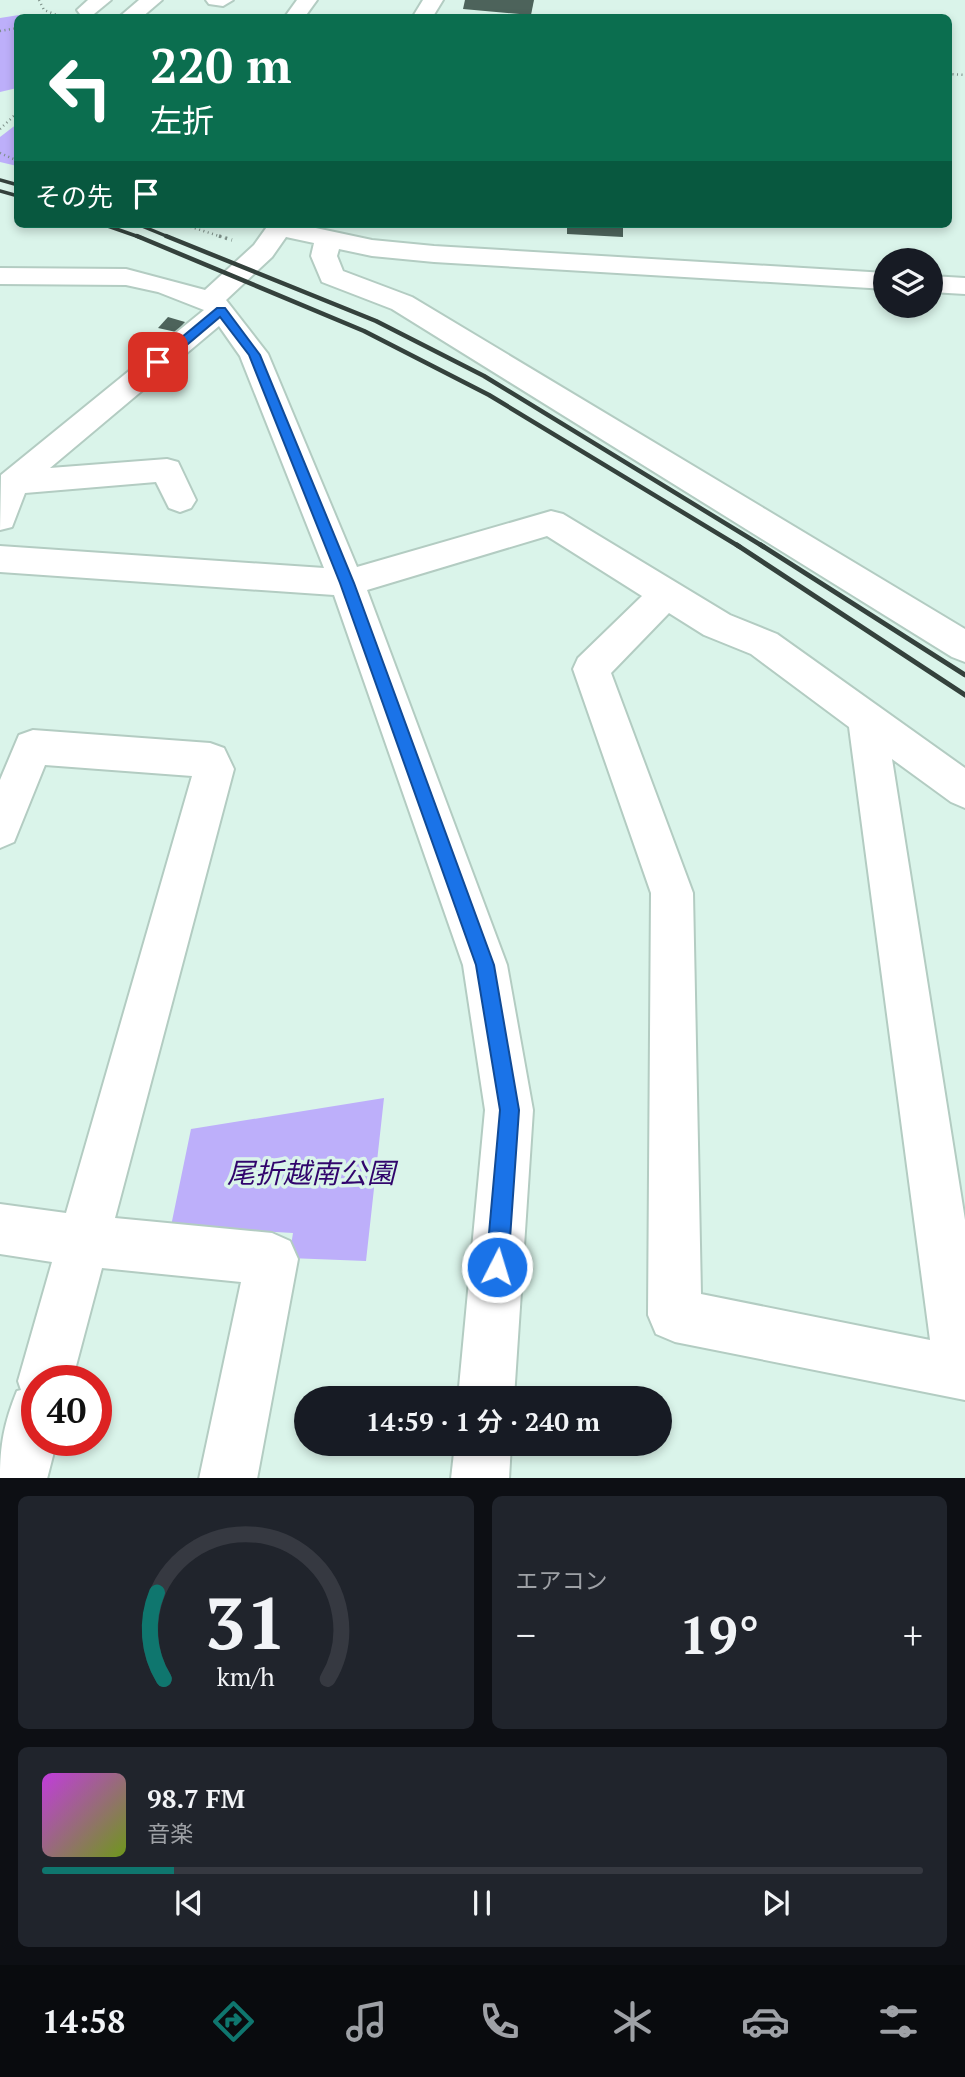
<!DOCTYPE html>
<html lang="ja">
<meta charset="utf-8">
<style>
:root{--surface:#171b24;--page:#20242c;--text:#f1f3f6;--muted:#9ea1a6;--line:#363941;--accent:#0f766e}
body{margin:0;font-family:"PT Serif","Noto Sans JP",serif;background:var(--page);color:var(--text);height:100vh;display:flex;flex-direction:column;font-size:26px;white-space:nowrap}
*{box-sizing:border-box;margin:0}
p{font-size:23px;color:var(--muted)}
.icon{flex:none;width:38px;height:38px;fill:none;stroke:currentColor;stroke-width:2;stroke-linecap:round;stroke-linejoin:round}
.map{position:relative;height:1478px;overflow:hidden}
.details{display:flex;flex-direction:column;gap:18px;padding:18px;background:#0d0f14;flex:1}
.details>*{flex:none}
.guide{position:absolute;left:14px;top:14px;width:938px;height:214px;border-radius:10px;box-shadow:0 4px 10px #0003;background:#0b6e4f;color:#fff;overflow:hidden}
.controls{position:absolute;left:873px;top:248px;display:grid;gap:14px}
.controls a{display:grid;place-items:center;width:70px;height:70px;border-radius:50%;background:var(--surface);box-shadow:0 4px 10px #0003;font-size:35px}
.speed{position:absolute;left:21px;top:1365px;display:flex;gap:14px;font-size:35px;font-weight:700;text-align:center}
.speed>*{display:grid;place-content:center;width:91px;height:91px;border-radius:50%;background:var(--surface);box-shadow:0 4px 10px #0003;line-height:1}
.speed .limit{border:10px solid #d22;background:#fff;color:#111}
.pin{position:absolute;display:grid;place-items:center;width:60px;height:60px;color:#fff;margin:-30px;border-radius:14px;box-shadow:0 4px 10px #0006}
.me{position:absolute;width:77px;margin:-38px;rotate:5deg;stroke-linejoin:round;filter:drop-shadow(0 0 5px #0008)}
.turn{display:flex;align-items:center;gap:24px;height:147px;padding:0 21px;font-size:32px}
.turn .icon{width:91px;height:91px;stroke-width:2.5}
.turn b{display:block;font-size:49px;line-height:60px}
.then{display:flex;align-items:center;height:66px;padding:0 21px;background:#0003;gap:14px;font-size:26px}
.big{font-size:52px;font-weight:600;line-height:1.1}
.details .tile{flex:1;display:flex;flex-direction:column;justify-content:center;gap:10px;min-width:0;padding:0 24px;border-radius:10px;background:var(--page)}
.details .dial{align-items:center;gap:0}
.dial svg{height:182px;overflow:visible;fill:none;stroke:var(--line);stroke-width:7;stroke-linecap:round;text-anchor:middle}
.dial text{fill:var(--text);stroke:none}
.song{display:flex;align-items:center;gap:21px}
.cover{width:84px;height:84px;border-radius:10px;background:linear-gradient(135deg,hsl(290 70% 55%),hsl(80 70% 35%))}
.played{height:7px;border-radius:4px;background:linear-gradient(90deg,var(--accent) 15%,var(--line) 15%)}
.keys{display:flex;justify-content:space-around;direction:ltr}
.heat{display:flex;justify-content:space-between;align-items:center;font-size:38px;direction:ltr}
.details .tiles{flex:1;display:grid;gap:18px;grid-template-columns:1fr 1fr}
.tile:last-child{grid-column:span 2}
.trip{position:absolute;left:294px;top:1386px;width:378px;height:70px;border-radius:35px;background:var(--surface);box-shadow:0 4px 10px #0003;font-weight:600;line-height:70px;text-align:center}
.tabs{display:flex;height:112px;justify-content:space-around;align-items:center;background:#090b0e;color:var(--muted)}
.tabs .icon{width:49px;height:49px}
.tabs .on{color:var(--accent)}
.tabs b{font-size:32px;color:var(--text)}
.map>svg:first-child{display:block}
.green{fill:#bdaffa}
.building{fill:#4d635b}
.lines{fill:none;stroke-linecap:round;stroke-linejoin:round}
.minor-casing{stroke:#b3ccc2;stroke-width:4}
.path-far1{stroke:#7b8d86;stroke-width:2.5;stroke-dasharray:1 3.5;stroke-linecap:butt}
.path{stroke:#7b8d86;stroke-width:3.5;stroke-dasharray:2 4.5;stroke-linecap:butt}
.minor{fill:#fff;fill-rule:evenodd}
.rail-far2{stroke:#34413c;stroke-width:3.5}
.rail-far1{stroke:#34413c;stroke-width:4.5}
.rail{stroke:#34413c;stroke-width:5}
.route{fill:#1a73e8;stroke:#114b97;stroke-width:2}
.labels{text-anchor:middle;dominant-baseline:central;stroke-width:7;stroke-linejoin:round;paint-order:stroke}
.near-park-label{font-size:28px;font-style:italic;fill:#31056c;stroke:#daf4ea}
</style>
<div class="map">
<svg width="965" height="1479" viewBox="0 0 965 1479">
<rect width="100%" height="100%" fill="#daf4ea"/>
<g class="green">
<polygon points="19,15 45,17 18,18 17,88 0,92 0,18"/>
<polygon points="17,124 17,166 0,162 0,137"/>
<polygon points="384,1098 366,1261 289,1258 293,1233 171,1226 191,1129"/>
</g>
<g class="building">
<polygon points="465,0 534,0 531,15 463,9"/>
<polygon points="567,224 623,224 623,237 567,234"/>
<polygon points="168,317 185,322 176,332 158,328"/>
</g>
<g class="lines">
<g class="minor-casing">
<g id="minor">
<polygon points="88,0 111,0 94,14 80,14 77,10"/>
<polygon points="139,0 162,0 141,18 118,18"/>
<polygon points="206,0 233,0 223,6 209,4"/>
<polygon points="297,0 317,0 304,18 284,18"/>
<polygon points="423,0 443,0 432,18 412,18"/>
<path d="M 269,224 L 297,224 L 372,240 L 434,246 L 886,273 L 886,289 L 434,262 L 372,256 L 339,249 L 337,256 L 343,271 L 412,297 L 965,629 L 965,662 L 952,657 L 392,309 L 322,282 L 311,256 L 314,243 L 286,237 L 272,257 L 226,300 L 268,354 L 357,567 L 551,511 L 563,514 L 730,615 L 777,634 L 965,768 L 965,808 L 951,802 L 892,759 L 965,1220 L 965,1400 L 675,1342 L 656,1334 L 648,1315 L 651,893 L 573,669 L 578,658 L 642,596 L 547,536 L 367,590 L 507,965 L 533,1110 L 514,1398 L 458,1398 L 485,1110 L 463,965 L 334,595 L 0,572 L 0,546 L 324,568 L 240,356 L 219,326 L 50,468 L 167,459 L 178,462 L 196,500 L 191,508 L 180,512 L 169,508 L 156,482 L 25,493 L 12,527 L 0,530 L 1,475 L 204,310 L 158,292 L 126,285 L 0,284 L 0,268 L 126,269 L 205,290 L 254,245 ZM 669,613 L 704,635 L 751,654 L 849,727 L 930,1340 L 701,1294 L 693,893 L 611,673 Z"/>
<polygon points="931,276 965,278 965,294 931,292"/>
<path d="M 33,730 L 210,743 L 224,748 L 234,769 L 115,1218 L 272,1233 L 290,1241 L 298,1259 L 257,1479 L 199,1479 L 241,1282 L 102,1268 L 72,1381 L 37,1381 L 37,1440 L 57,1440 L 47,1479 L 0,1479 C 0,1445 4,1423 17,1391 L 21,1390 L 18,1381 L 52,1262 L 0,1254 L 0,1204 L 66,1213 L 192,776 L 45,765 L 14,842 L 0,848 L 0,780 L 19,735 Z"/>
<polygon points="455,1444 511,1444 509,1479 451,1479"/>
</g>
</g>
<g class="path-far1">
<polyline points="39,0 44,10 62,17"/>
<polyline points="0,31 18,28"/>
<polyline points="948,74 965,75"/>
<polyline points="0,129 18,112"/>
<polyline points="0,153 18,161"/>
<polyline points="182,224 225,238"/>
</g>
<polyline class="path" points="219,236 232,240"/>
<use href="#minor" class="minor"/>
<g class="rail-far2">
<polyline points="0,180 18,185"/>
<polyline points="0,191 18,196"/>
<polyline points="102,224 142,238"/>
<polyline points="137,224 171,238"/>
</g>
<g class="rail-far1">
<polyline points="137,236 364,331 489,395 740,547"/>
<polyline points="166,236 376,321 484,376 764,547"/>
</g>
<g class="rail">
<polyline points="737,545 965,695"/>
<polyline points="761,545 965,675"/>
</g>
</g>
<polygon class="route" points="217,308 225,308 260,355 354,583 494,965 519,1110 508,1267 504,1275 497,1278 489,1275 486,1267 500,1110 476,965 340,583 249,355 220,317 163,365 158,366 152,362"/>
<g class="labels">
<g class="near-park-label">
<text x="311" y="1172">尾折越南公園</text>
</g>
</g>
</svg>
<div class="controls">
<a><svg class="icon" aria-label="layers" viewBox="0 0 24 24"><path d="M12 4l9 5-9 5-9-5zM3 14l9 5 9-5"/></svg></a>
</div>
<div class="speed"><div class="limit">40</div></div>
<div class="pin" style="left:158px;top:362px;background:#d93025"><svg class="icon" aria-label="arrive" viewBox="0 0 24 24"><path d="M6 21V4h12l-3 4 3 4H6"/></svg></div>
<svg class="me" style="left:497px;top:1267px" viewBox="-20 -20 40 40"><circle r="17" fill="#1a73e8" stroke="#fff" stroke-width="3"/><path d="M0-11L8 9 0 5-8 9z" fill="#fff"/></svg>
<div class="trip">14:59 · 1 分 · 240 m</div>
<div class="guide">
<div class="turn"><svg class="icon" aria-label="left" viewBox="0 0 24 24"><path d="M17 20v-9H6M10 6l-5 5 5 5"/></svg><div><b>220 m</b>左折</div></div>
<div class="then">その先<svg class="icon" aria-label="arrive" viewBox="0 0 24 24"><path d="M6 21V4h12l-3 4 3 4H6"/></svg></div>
</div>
</div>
<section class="details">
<div class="tiles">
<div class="tile dial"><svg viewBox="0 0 100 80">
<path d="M14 69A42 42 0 1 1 86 69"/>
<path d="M14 69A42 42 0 0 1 11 31" stroke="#0f766e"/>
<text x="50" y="56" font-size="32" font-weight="700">31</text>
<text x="50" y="72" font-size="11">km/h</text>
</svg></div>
<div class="tile"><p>エアコン</p>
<div class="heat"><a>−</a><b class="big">19°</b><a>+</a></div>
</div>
<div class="tile">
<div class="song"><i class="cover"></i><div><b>98.7 FM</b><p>音楽</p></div></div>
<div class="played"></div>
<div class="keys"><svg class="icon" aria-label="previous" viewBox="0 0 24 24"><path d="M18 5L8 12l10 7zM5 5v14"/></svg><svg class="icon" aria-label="pause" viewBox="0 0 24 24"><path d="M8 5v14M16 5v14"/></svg><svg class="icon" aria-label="next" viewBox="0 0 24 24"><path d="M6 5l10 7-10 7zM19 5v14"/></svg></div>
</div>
</div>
</section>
<nav class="tabs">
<b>14:58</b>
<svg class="icon on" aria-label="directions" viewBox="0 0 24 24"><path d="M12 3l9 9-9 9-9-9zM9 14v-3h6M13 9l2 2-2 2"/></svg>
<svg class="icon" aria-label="music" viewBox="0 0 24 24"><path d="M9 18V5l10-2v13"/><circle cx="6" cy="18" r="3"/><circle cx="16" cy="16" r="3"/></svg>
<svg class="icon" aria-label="phone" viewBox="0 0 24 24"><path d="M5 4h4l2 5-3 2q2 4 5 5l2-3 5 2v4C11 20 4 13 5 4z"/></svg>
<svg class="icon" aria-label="climate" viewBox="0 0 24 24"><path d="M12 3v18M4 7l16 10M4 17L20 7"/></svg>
<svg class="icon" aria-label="car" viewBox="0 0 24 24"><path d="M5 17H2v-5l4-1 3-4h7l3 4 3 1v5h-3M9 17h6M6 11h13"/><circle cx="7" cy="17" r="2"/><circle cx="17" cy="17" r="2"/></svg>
<svg class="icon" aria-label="filters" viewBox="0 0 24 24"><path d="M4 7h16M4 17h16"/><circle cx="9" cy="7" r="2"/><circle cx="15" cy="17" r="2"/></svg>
</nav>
